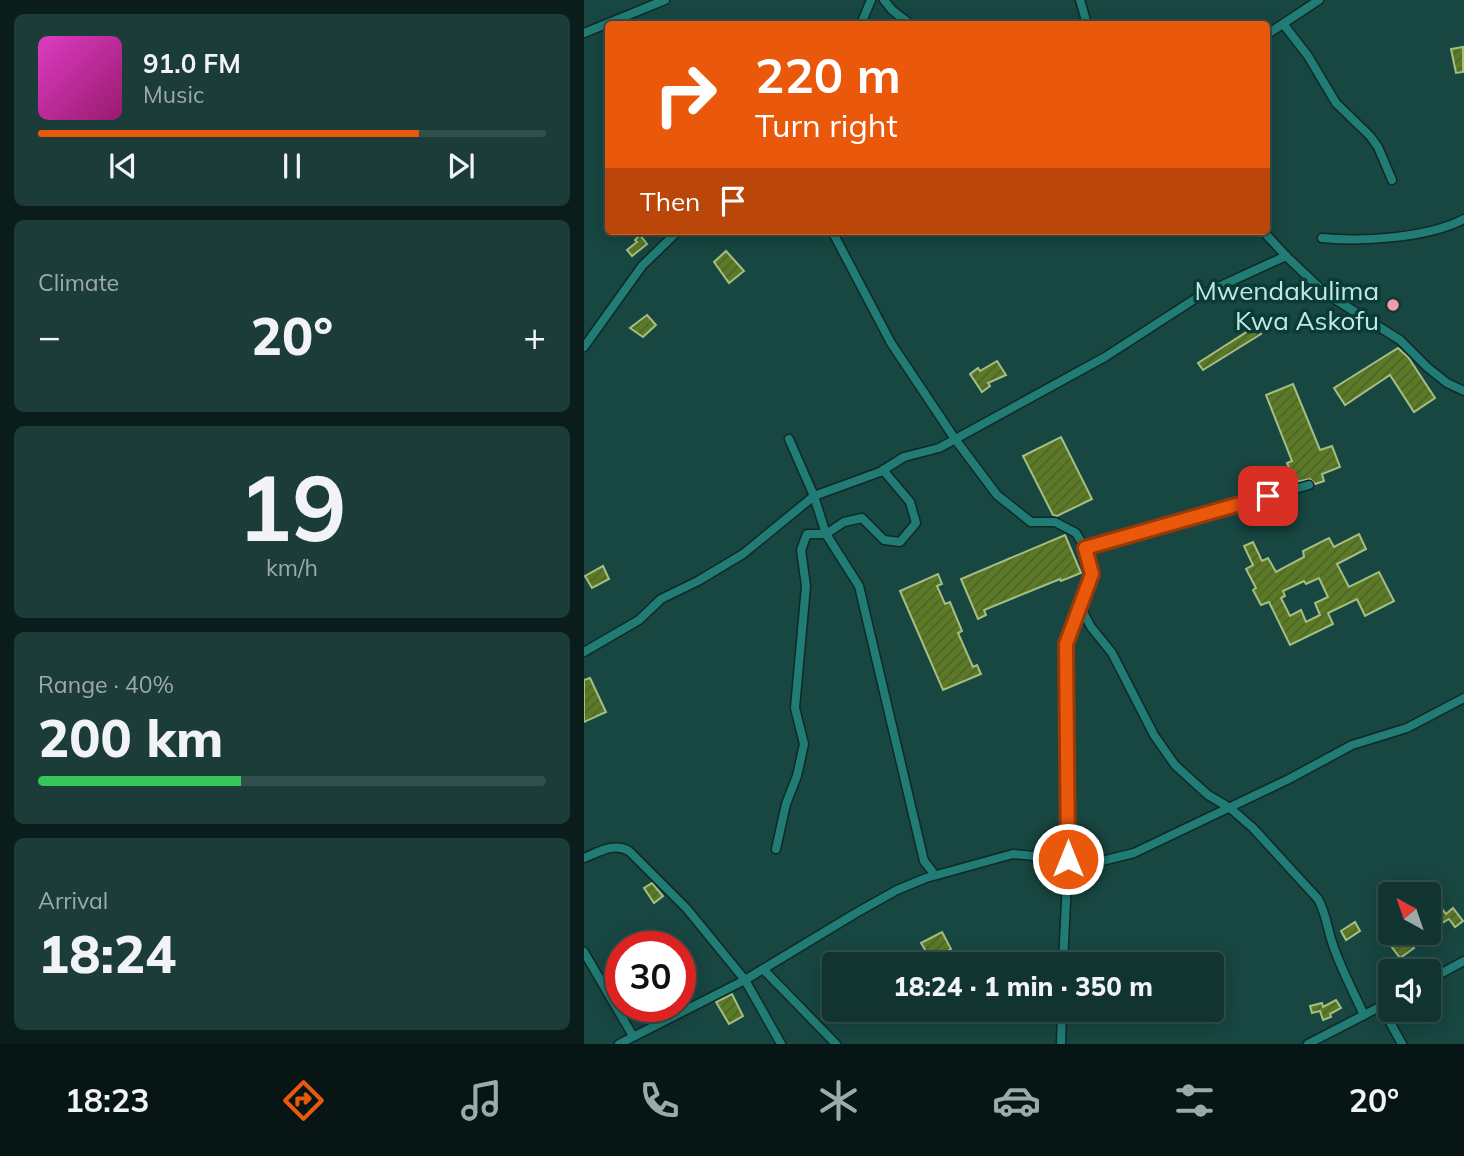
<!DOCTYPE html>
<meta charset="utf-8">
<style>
:root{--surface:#123431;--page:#1b3c39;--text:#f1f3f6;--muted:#9caaab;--line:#314f4d;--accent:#ea580c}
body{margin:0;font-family:Mulish,sans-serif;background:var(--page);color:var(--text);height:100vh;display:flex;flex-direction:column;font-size:26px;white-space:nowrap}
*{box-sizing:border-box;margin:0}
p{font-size:23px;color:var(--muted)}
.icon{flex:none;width:38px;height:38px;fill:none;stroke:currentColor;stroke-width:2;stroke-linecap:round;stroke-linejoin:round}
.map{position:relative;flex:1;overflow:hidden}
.sheet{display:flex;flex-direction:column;gap:14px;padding:14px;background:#0a1d1b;width:584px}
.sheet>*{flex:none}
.guide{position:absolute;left:21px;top:21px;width:665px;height:214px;border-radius:7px;box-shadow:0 4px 18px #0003,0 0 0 2px var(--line);background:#ea580c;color:#fff;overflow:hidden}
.needle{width:46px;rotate:320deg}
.fabs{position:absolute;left:794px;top:882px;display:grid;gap:14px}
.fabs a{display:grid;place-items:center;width:63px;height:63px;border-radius:7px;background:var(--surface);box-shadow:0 4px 18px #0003,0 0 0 2px var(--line);font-size:35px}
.speed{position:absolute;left:21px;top:931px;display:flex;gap:14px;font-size:35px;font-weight:700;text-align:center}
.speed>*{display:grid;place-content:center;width:91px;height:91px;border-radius:50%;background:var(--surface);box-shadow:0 4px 18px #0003,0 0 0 2px var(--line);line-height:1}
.speed .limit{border:10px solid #d22;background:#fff;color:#111}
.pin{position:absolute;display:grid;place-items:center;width:60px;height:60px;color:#fff;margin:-30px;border-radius:14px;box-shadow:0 4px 10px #0006}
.me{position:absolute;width:77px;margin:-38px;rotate:0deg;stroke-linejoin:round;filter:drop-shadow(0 0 5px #0008)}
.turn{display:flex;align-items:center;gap:24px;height:147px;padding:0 35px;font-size:32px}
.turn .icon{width:91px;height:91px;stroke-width:2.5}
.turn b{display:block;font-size:49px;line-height:60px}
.then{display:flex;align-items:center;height:66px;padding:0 35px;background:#0003;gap:14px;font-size:26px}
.big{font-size:52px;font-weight:800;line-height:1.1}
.sheet .tile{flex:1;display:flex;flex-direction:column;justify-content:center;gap:10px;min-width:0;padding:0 24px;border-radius:10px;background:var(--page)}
.sheet .dial{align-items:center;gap:0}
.dial b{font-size:91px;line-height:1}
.song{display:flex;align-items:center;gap:21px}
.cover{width:84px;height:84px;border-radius:10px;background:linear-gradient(135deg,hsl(310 70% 55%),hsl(320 70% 35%))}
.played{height:7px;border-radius:4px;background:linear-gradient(90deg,var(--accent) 75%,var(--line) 75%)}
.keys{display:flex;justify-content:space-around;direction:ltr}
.heat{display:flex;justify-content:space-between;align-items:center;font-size:38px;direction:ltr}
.charge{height:10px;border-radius:5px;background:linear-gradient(90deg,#34c759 40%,var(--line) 0)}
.trip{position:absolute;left:238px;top:952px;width:402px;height:70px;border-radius:7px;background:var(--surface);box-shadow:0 4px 18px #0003,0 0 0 2px var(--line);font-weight:800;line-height:70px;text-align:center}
.menu{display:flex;height:112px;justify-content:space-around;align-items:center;background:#071514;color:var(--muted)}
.menu .icon{width:49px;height:49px}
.menu .selected{color:var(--accent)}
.menu b{font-size:32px;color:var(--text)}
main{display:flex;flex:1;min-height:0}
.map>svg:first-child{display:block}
.building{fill:url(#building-hatch);stroke:#a5be84;stroke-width:2;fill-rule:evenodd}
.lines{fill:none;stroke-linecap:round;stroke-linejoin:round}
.minor-casing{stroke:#0e2927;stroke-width:11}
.minor{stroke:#217c75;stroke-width:8}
.route-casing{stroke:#983908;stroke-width:18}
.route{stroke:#ea580c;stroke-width:12}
.poi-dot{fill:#f39aac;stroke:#0b3b37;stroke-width:2.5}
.labels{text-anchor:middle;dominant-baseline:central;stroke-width:7;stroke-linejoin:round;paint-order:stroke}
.poi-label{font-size:26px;fill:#c1e9e3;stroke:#0b3b37;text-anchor:end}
</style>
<main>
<section class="sheet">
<div class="tile">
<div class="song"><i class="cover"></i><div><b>91.0 FM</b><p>Music</p></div></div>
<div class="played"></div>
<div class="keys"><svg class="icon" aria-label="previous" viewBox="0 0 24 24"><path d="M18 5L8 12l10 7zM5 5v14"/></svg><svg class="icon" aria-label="pause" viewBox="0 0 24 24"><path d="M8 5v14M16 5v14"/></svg><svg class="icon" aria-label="next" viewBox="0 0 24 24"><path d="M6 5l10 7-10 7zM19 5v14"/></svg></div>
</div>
<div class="tile"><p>Climate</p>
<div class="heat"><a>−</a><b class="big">20°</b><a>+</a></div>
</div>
<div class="tile dial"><b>19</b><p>km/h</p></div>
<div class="tile"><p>Range · 40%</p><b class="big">200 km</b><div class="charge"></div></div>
<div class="tile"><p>Arrival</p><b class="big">18:24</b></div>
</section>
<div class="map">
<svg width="880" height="1044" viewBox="0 0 880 1044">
<defs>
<pattern id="building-hatch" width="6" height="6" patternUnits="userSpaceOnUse" patternTransform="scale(1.75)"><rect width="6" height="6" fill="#5c7a24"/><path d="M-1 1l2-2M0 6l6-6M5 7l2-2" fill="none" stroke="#4d6332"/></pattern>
</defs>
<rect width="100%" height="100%" fill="#184641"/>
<g class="building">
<polygon points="879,47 879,72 872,73 867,49"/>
<polygon points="56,235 63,244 48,256 43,250 53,242 51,240"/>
<polygon points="142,251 160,271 145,283 130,262"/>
<polygon points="63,315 72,325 59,337 46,328"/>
<polygon points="672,326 677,334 619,370 614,363"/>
<polygon points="814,348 824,357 851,398 830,412 806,375 761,405 750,388"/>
<polygon points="413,361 422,375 404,383 406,386 398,392 386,374 394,368 396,371"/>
<polygon points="709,384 736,450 748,446 756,467 738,474 740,481 731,484 726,479 711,482 703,463 708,461 682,395"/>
<polygon points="477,437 508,499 473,516 469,515 439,456"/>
<path d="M 775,534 L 782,549 L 753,564 L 765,587 L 795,572 L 810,601 L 781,616 L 773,599 L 744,613 L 749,624 L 706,645 L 685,602 L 677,605 L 669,590 L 672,588 L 662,569 L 669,565 L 660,546 L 669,542 L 678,561 L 684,558 L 692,572 L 720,557 L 719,551 L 745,538 L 750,547 ZM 735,578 L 744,597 L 731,603 L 736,615 L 722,622 L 717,610 L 706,616 L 697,598 L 701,596 L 699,591 L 720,581 L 722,584 Z"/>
<polygon points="481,535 497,573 477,581 476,579 400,610 402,615 394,619 377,579"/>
<polygon points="19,566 25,579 8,588 1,576"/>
<polygon points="354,574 358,584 353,586 361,604 366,602 378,631 374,633 389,667 393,665 397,674 359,690 316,591"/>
<polygon points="6,678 22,712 0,722 0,680"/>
<polygon points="68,883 79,896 70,903 60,888"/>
<polygon points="852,901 862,914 869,908 879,921 871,927 865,919 858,923 846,905"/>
<polygon points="771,922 776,931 762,940 757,931"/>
<polygon points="358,932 367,949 347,960 337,943"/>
<polygon points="821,936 830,948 816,958 807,946"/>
<polygon points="148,994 159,1016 145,1024 132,1002"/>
<polygon points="752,1000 757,1008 746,1014 747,1017 739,1020 736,1011 728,1013 726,1006 738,1003 739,1007"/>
</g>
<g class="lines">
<g class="minor-casing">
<g id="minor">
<polyline points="300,0 308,10 326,24"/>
<polyline points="496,0 503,24"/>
<polyline points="277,24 287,0"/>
<polyline points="700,25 724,56 752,103 786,136 794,147 808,180"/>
<polyline points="0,33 81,0"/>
<polyline points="682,35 735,0"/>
<polyline points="248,231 307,343 371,439 413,495 447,522 471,522 492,533 501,548 508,574 482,644 484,859 479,964"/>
<polyline points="679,231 702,256 741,293 816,340 843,367 863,383 880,391"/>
<path d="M 738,238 C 778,242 844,238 880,219"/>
<polyline points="0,347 58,266 94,231"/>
<polyline points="205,439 230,496 242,534 275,586 340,861 351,875"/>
<polyline points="501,548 725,485"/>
<path d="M 496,606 L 507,627 L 528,653 L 570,735 L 591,765 L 624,795 L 646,808 L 669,828 L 734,899 C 742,913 743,927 748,942 C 756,967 769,991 780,1015"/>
<polyline points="0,652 55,620 77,599 114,581 159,554 230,496 296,472 320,457 355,448 521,357 617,295 702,256"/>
<polyline points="192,849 202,804 213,776 220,744 211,708 222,586 217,550 223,534 242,534 260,522 278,518 300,540 316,542 332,523 326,502 299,470"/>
<path d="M 0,858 C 15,852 30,842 45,851 L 103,909 L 161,980 L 197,1044"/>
<polyline points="0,952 49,1036"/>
<polyline points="179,969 252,1044"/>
<polyline points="845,980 880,961"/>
<polyline points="797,1006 818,1044"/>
<polyline points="35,1044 161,980 272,913 313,890 342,878 429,854 514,862 550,853 705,779 768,745 823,728 880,698"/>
<polyline points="477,1044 478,1010"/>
<polyline points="724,1044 807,1001"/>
</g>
</g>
<use href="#minor" class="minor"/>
</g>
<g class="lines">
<g class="route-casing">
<polyline id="route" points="484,859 482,644 508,574 501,548 684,496"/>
</g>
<use href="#route" class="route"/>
</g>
<circle class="poi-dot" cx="809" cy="305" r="7"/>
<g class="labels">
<g class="poi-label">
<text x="795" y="290">Mwendakulima<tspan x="795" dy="30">Kwa Askofu</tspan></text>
</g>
</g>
</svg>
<div class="fabs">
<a><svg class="needle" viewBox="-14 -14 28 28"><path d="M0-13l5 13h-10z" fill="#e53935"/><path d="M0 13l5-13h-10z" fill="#9caaab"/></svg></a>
<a><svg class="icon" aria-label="sound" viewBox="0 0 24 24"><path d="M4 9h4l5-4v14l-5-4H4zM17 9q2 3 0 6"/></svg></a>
</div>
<div class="speed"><div class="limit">30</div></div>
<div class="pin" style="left:684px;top:496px;background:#d93025"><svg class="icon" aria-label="arrive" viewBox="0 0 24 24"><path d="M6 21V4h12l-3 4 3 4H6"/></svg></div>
<svg class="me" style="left:484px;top:859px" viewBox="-20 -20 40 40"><circle r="17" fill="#ea580c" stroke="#fff" stroke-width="3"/><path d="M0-11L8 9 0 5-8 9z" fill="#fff"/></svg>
<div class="trip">18:24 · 1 min · 350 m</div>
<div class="guide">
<div class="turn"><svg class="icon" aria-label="right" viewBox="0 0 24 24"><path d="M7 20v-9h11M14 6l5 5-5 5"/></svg><div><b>220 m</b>Turn right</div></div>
<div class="then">Then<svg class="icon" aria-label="arrive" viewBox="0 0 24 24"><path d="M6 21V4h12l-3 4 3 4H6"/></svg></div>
</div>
</div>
</main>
<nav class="menu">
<b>18:23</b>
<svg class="icon selected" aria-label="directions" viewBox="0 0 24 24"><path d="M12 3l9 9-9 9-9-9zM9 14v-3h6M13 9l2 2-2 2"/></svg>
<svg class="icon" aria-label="music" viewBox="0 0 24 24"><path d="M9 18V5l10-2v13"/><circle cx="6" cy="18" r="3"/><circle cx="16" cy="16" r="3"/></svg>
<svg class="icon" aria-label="phone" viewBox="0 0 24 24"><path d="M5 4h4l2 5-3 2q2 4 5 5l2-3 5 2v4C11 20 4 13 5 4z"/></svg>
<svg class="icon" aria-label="climate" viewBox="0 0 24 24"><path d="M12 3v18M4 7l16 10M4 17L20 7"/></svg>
<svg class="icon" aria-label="car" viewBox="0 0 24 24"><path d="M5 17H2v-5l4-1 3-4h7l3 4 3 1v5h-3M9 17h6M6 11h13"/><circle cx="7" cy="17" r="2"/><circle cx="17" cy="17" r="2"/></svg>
<svg class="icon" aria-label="filters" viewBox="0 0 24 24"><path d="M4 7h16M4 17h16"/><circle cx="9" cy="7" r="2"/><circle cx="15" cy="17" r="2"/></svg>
<b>20°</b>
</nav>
